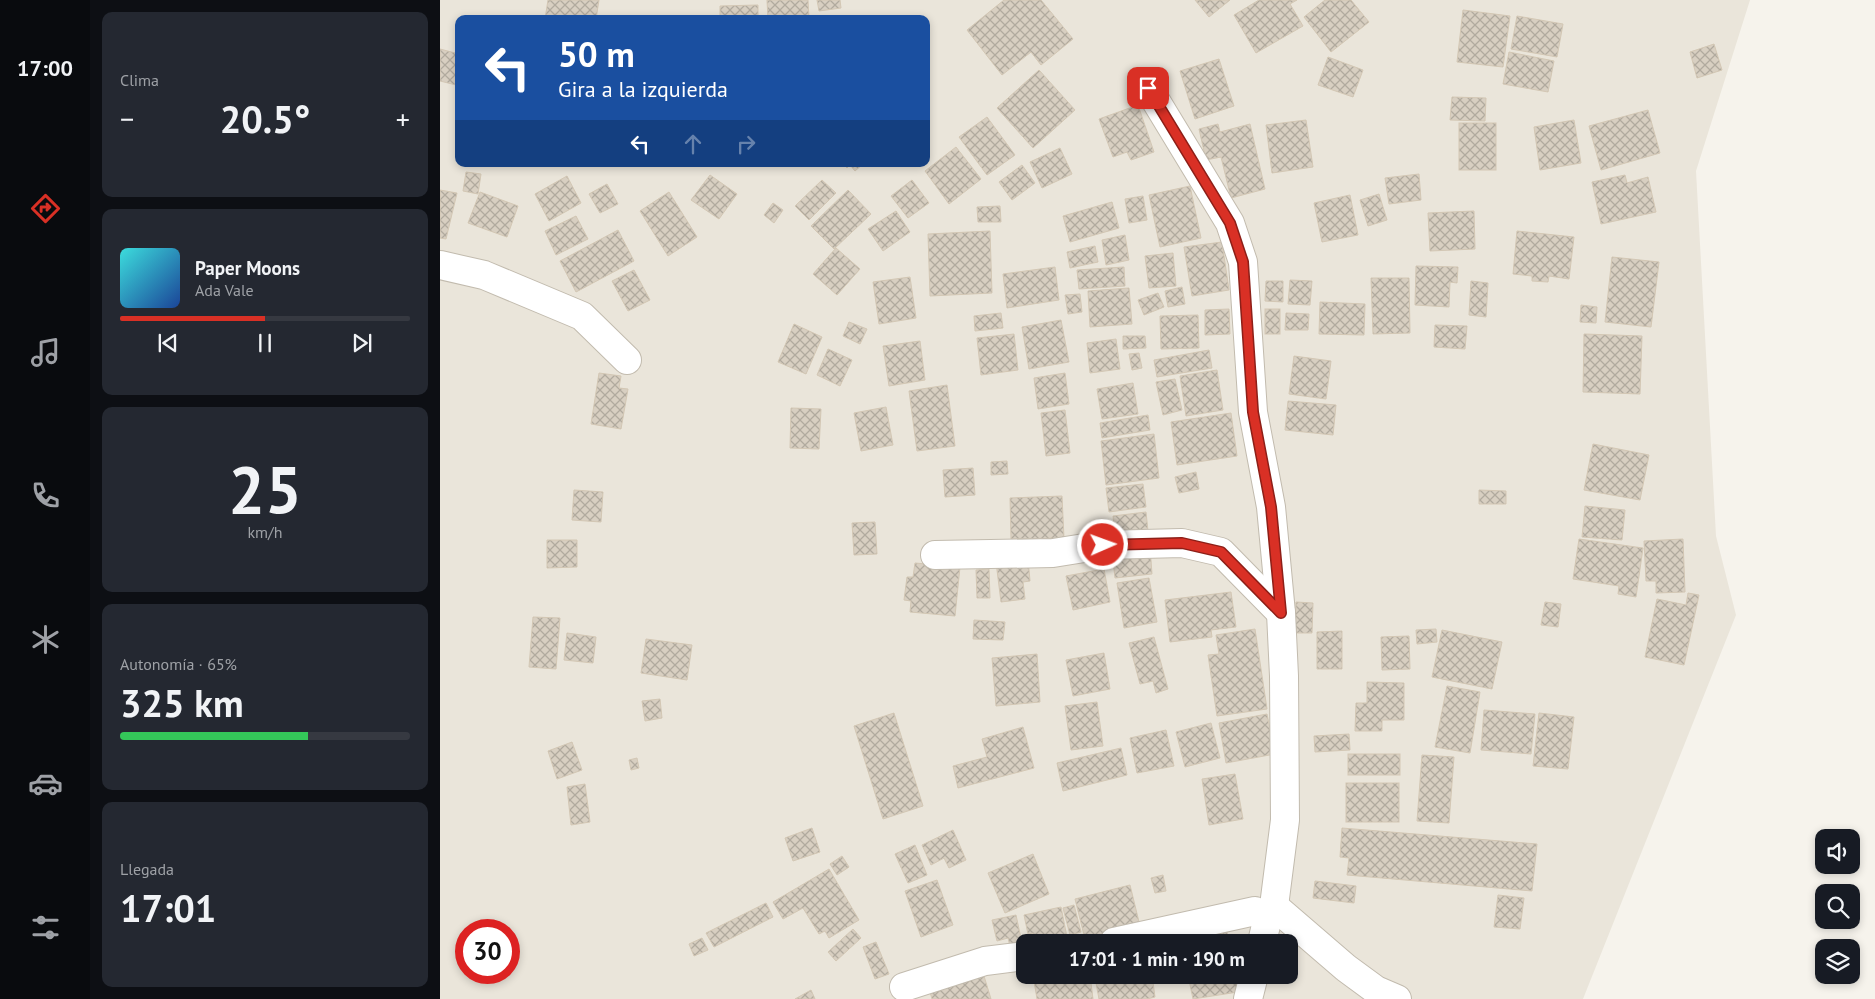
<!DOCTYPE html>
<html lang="es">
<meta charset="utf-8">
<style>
:root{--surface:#171b24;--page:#242831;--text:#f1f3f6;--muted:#9ea1a6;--line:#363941;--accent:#d93025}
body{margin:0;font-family:"PT Sans",sans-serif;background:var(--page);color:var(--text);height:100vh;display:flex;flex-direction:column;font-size:19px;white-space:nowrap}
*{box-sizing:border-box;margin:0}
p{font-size:16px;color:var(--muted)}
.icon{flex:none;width:28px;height:28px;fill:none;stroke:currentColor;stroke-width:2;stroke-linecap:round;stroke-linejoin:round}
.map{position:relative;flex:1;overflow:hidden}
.sheet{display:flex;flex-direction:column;gap:12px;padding:12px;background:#0d0f14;width:350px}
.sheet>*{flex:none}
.top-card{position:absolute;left:15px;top:15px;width:475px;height:152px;border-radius:10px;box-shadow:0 2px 8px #0003;background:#1a4fa0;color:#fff;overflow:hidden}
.fabs{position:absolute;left:1375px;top:829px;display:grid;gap:10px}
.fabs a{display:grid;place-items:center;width:45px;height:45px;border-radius:10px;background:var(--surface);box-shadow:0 2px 8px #0003;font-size:25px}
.speed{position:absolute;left:15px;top:919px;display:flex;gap:10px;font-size:25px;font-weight:700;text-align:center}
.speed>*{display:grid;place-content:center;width:65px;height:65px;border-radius:50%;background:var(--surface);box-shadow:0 2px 8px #0003;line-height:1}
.speed .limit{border:8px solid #d22;background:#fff;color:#111}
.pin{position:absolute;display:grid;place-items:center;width:42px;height:42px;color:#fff;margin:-21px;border-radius:10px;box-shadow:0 2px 8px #0006}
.me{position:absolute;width:55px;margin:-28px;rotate:88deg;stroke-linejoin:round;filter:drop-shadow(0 0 4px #0008)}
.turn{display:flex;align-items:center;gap:18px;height:105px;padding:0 20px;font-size:22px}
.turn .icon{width:65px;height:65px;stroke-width:2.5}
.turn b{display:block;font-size:35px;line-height:42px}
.lanes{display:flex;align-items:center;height:48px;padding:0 20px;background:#0003;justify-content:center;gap:25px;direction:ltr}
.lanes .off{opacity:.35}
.big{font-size:38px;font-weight:600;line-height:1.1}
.sheet .tile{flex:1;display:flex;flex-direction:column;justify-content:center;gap:8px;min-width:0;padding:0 18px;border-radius:10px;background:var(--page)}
.sheet .dial{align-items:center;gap:0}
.dial b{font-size:65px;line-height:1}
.song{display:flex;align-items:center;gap:15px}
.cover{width:60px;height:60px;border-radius:8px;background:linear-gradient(135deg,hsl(180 70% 55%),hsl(220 70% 35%))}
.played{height:5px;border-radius:2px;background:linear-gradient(90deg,var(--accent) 50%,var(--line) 50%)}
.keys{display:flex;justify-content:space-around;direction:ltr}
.heat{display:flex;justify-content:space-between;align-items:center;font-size:28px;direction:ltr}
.charge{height:8px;border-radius:4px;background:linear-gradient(90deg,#34c759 65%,var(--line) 0)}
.trip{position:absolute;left:576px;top:934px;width:282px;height:50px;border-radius:10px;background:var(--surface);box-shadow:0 2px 8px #0003;font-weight:600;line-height:50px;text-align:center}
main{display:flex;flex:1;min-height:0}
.menu{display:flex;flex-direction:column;width:90px;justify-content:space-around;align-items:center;background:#090b0e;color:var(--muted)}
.menu .icon{width:35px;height:35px}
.menu .selected{color:var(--accent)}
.menu b{font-size:22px;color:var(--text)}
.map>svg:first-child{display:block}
.residential{fill:#eae5da;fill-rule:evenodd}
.building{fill:url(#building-cross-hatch);stroke:#d3c7b4}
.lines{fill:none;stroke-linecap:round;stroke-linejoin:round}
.minor-casing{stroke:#c2bbae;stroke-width:30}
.minor{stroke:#fff;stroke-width:28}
.route-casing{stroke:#8d1f18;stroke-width:12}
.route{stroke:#d93025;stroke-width:9}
</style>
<main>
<nav class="menu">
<b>17:00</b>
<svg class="icon selected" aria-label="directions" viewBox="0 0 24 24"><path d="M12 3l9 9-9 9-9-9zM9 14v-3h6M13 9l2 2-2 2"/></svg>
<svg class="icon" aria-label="music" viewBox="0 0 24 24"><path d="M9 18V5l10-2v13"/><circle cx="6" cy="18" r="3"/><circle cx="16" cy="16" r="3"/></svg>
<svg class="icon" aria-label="phone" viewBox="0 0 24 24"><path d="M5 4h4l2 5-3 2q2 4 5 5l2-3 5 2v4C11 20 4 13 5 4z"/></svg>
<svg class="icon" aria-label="climate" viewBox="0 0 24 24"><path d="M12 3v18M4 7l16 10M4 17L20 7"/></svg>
<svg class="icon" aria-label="car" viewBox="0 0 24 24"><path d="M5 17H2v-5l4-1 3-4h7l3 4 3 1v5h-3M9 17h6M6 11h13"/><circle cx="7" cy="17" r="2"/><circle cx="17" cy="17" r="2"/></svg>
<svg class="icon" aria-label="filters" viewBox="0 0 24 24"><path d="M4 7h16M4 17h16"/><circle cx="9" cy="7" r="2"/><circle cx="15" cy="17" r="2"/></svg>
</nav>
<section class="sheet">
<div class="tile"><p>Clima</p>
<div class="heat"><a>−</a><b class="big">20.5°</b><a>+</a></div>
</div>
<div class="tile">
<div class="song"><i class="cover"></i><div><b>Paper Moons</b><p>Ada Vale</p></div></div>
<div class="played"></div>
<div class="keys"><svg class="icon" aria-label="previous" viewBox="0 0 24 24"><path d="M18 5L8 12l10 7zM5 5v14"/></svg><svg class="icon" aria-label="pause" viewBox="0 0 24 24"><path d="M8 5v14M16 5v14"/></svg><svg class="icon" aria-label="next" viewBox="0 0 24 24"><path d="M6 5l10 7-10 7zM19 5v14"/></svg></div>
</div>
<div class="tile dial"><b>25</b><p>km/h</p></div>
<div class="tile"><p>Autonomía · 65%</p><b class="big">325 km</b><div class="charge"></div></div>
<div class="tile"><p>Llegada</p><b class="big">17:01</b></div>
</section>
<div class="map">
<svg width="1435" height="999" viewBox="0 0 1435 999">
<defs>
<pattern id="building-cross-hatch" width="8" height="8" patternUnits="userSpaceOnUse" patternTransform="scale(1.25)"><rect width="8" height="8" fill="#d8cfc1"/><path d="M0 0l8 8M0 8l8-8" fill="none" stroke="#b1aa9e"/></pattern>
</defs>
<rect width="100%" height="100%" fill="#f6f3ec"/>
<path class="residential" d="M 0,0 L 1310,0 L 1256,171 L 1276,536 L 1296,615 L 1143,999 L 0,999 ZM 19,19 L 486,19 L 486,164 L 19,164 ZM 26,930 L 69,930 L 69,972 L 26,972 ZM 585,942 L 850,942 L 850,975 L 585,975 Z"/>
<g class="building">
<polygon points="108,0 159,0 156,19 105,19"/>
<polygon points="327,0 368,0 369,19 328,19"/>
<polygon points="377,0 400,0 401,8 379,11"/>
<polygon points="564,0 601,0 633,39 601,65 591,52 562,75 527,30"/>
<polygon points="755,0 790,0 769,17"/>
<polygon points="819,0 857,0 850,4 863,26 816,53 794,15"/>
<polygon points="885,0 911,0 929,22 891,52 864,17"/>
<polygon points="318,5 318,19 280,19 280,6"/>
<polygon points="1023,10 1070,16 1063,67 1017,62"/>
<polygon points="1077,16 1123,24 1117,57 1071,49"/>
<polygon points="1274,44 1282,70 1257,78 1250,52"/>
<polygon points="0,49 19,54 19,75 16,85 0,81"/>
<polygon points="1069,52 1114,61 1108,92 1063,84"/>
<polygon points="888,57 923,70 913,97 878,85"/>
<polygon points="779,59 794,106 755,119 740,71"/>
<polygon points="599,70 635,110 593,148 557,108"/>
<polygon points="1012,97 1046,98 1045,121 1010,120"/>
<polygon points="698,105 714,152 691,160 687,152 673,157 659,119"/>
<polygon points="1208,110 1220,153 1161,170 1149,126"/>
<polygon points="547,117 575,155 547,175 519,137"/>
<polygon points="866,120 873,167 832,173 826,125"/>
<polygon points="1134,120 1141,163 1100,170 1094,127"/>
<rect x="1019" y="123" width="37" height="47"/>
<polygon points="778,124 780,132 810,124 825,189 791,198 781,157 766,160 759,129"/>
<polygon points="516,147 541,179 509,204 485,171"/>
<polygon points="620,148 632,174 602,188 590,162"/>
<polygon points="403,164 423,164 415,171 410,165 407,168"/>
<polygon points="582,165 595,183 572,200 559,182"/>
<polygon points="26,172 41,174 38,194 23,191"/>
<polygon points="979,174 981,200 949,204 945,178"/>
<polygon points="270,175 297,194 279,219 251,200"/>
<polygon points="1185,175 1187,183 1208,177 1216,212 1161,224 1152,182"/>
<polygon points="127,176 141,203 109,221 95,194"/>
<polygon points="382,180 396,193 369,220 355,206"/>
<polygon points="472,180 489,203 468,218 451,196"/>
<polygon points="167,184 178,204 160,213 149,194"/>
<polygon points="750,186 761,238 720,247 709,195"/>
<polygon points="0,190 17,193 6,239 0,238"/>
<polygon points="408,190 431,214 394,249 371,226"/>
<polygon points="40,192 78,206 67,237 28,223"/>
<polygon points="229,192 257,237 228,256 200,211"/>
<polygon points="939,194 947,220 928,226 920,200"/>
<polygon points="910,195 918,235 882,242 874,203"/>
<polygon points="703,196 707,220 689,223 685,199"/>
<polygon points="672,202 679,228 630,242 623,216"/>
<polygon points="333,203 343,210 334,223 324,215"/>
<polygon points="560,206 561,222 538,222 537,207"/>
<polygon points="456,211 470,232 443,251 428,229"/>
<polygon points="1034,211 1035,249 990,251 988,213"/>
<polygon points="136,216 148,239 116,255 105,231"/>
<polygon points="178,230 194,261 136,292 120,261"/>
<polygon points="550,231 552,293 490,296 488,234"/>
<polygon points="1077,231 1134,237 1129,279 1109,276 1108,282 1092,281 1092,276 1073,274"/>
<polygon points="685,235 689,260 666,265 662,240"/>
<polygon points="782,242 789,290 752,296 744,247"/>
<polygon points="655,246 658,262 630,268 627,252"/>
<polygon points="396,248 420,269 397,295 373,274"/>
<polygon points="733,253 736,286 709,288 705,256"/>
<polygon points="1172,257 1219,262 1211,327 1165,322"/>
<polygon points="976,266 1018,267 1017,283 1010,282 1009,307 975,305"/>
<polygon points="615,267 619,300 567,308 563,274"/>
<polygon points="684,267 685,286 639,289 637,270"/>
<polygon points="194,270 210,300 188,311 172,281"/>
<polygon points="470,277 476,318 439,324 433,282"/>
<polygon points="931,278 969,278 970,333 933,334"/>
<polygon points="850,280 872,281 870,305 848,304"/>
<polygon points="826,281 843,281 843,302 825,301"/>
<polygon points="1031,281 1048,283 1046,317 1029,315"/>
<polygon points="742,287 745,304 728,307 725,291"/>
<polygon points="689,288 692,324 650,327 648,291"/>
<polygon points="718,293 724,307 704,315 698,300"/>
<polygon points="640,294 642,312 628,314 625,295"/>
<polygon points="880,302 925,304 924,335 879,334"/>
<polygon points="1141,305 1157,307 1156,323 1140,322"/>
<polygon points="789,309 790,334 765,335 765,310"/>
<rect x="825" y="309" width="15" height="25"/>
<polygon points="561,313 563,328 535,331 534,316"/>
<polygon points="846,313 869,314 868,330 845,330"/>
<polygon points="758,315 759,348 721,349 720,316"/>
<polygon points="621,320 629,362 589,369 582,327"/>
<polygon points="409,322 427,329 420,344 403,336"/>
<polygon points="354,324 382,337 366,374 338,362"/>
<polygon points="995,325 1027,326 1025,349 994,347"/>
<polygon points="574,334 578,370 541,375 537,338"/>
<polygon points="1144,334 1202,336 1200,394 1143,392"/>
<polygon points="683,336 705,336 706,348 683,349"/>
<polygon points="676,339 680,369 650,373 647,343"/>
<polygon points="480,341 485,380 449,386 443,346"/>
<polygon points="388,349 412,360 400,386 377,375"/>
<polygon points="769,350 772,368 717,377 714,360"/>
<polygon points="699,353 702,368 692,370 689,354"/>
<polygon points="854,356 891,361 886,399 849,394"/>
<polygon points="777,370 783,410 746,416 740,376"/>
<polygon points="159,373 181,376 179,388 188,389 181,429 151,424"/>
<polygon points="625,373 629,404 598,409 594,378"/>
<polygon points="735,379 742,410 723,415 716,382"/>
<polygon points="693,383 698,414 662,419 657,389"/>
<polygon points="507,385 515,446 477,451 469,391"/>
<polygon points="848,401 896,405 893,435 845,430"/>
<polygon points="446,407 453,445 421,451 414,413"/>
<polygon points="351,408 381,409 379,449 350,448"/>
<polygon points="625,410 630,453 606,456 601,413"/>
<polygon points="791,413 797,456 737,465 731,422"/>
<polygon points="708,415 710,430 662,438 660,423"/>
<polygon points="714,434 719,478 666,485 661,441"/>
<polygon points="1153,444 1209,455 1200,500 1144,490"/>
<polygon points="567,461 568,474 551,475 551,462"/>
<polygon points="533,468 535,495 505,497 503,470"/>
<polygon points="756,472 759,489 739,493 735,477"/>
<polygon points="703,484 706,507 669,512 666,488"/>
<polygon points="134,490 163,492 161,522 132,520"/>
<polygon points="1039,490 1066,491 1066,504 1039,504"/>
<polygon points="622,496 624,538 571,539 570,498"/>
<polygon points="1145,506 1185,510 1182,540 1142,537"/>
<polygon points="706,512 708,531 675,535 673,516"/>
<polygon points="435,522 437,554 414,555 412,523"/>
<polygon points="1139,539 1203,548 1196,597 1178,594 1179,586 1133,579"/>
<polygon points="1243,539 1245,592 1216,593 1216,581 1206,581 1204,541"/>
<polygon points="107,540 137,540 137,567 107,568"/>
<polygon points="710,547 712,574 675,578 672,551"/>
<polygon points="588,558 590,581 583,582 585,599 561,602 556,562"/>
<polygon points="475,563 520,567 515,616 470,612 471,601 464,600 467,577 473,577"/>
<polygon points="549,569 550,598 537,598 536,570"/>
<polygon points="664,569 670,602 633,610 626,576"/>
<polygon points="709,578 717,622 684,628 677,583"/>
<polygon points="791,592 796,627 771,630 772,637 730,642 725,600"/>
<polygon points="1248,593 1259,595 1244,665 1205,657 1217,599 1246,605"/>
<polygon points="856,602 873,603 872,633 855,633"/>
<polygon points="1105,602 1121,604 1118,627 1101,625"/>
<polygon points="93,617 120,618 116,669 89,667"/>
<polygon points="534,620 565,622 563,640 533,639"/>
<polygon points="815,629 827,709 777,716 768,655 779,654 776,635"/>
<polygon points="996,629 997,642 977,644 976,630"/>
<polygon points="1002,630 1062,642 1052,689 992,677"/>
<polygon points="902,631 902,669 877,669 877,632"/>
<polygon points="127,633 156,637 153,663 124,660"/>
<polygon points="969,636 970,669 942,670 941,637"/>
<polygon points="714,637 728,689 716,693 713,681 700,684 689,643"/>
<polygon points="206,639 252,645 247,680 201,673"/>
<polygon points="664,653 670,689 633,696 626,660"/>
<polygon points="597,654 600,702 556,706 552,658"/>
<polygon points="927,682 964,683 964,720 942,720 942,731 915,731 916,703 927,703"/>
<polygon points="1007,686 1040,692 1030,753 995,747"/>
<polygon points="220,699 222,718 205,721 202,701"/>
<polygon points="657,702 663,746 631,750 625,706"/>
<polygon points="1044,710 1095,714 1091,754 1041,750"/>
<polygon points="454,713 483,806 443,819 414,726"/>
<polygon points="1099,713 1134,717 1128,769 1093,766"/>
<polygon points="827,714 835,754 786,763 779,723"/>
<polygon points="771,723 780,758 745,767 736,732"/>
<polygon points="583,727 594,768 518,788 513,766 547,757 542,739"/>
<polygon points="726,730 734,766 697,773 690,738"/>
<polygon points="909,734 910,750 875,752 874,736"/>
<polygon points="132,742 142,770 117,779 108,751"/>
<polygon points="681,748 687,775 623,791 617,763"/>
<rect x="908" y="754" width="52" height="21"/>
<polygon points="982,755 1014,757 1009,823 977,821"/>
<polygon points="197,758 199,768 191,770 189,760"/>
<polygon points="795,774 803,819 769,825 762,779"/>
<rect x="906" y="783" width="53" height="39"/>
<polygon points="145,784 150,822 131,825 127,787"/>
<polygon points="372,828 380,852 353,861 345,838"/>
<polygon points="902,828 1097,844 1092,891 907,875 909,858 900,857"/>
<polygon points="513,830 526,860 509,868 504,858 491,865 482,845"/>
<polygon points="475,845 487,875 468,883 455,854"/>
<polygon points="593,854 609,894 565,913 548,873"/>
<polygon points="402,856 409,867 397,875 390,864"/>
<polygon points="389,869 419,920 389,938 385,931 379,934 363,908 343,919 333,902"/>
<polygon points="723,875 726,891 715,893 711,878"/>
<polygon points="497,880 513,925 481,937 465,891"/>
<polygon points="875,881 916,886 914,903 873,898"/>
<polygon points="690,885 700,926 645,939 635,899"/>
<polygon points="1058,895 1084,898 1080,929 1054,927"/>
<polygon points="326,903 333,917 274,947 266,933"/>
<polygon points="634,905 641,932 630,935 623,908"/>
<polygon points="621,907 628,942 595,942 593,933 588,934 584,915"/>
<polygon points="576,915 582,943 570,946 568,938 557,941 552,920"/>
<polygon points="413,929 421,938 396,961 388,952"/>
<polygon points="787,932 789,942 730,942"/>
<polygon points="262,938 268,950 254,956 249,944"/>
<polygon points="436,942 449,974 435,979 423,947"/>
<polygon points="593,975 610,975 610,978 633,975 650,975 653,999 597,999"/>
<polygon points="704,975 712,975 715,997 707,999 659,999 656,983"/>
<polygon points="748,975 795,975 798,992 753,999"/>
<polygon points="544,976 551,999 492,999 490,992"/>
<polygon points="371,990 375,999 355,999"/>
</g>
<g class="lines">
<g class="minor-casing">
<g id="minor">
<polyline points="708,88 790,223 803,262 813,412 831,507 841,613 844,676 845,820 834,906 827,921 822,942"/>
<polyline points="0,265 44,275 142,316 187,360"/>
<polyline points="495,555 613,553 663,545 742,543 781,552 841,613"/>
<polyline points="834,906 906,968 936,990 957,999"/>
<polyline points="674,942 815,911 827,921"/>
<polyline points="464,987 545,961 585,956"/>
<polyline points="808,999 814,975"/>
</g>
</g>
<use href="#minor" class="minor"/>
</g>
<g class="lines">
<g class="route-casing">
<polyline id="route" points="663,545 742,543 781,552 841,613 831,507 813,412 803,262 790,223 708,88"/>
</g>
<use href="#route" class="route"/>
</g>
</svg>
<div class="fabs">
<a><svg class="icon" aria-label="sound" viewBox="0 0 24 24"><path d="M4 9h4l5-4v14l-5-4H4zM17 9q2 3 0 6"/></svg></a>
<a><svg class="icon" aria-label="search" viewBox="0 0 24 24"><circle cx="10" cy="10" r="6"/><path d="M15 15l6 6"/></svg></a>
<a><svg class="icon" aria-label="layers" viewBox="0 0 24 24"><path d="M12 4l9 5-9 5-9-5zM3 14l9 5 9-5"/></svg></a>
</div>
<div class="speed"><div class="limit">30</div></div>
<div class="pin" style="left:708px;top:88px;background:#d93025"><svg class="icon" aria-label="arrive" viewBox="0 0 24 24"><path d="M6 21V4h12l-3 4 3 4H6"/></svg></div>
<svg class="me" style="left:663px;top:545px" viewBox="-20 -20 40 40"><circle r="17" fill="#d93025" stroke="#fff" stroke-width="3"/><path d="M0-11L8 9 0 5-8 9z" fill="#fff"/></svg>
<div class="trip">17:01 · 1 min · 190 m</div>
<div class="top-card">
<div class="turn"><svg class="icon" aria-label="left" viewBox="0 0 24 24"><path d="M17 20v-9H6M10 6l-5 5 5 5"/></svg><div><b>50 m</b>Gira a la izquierda</div></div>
<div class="lanes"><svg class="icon" aria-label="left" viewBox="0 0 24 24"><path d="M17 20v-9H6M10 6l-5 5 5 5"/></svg><svg class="icon off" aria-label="ahead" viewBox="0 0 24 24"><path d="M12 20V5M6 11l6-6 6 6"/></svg><svg class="icon off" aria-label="right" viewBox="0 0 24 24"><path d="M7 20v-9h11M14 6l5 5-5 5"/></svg></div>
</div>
</div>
</main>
